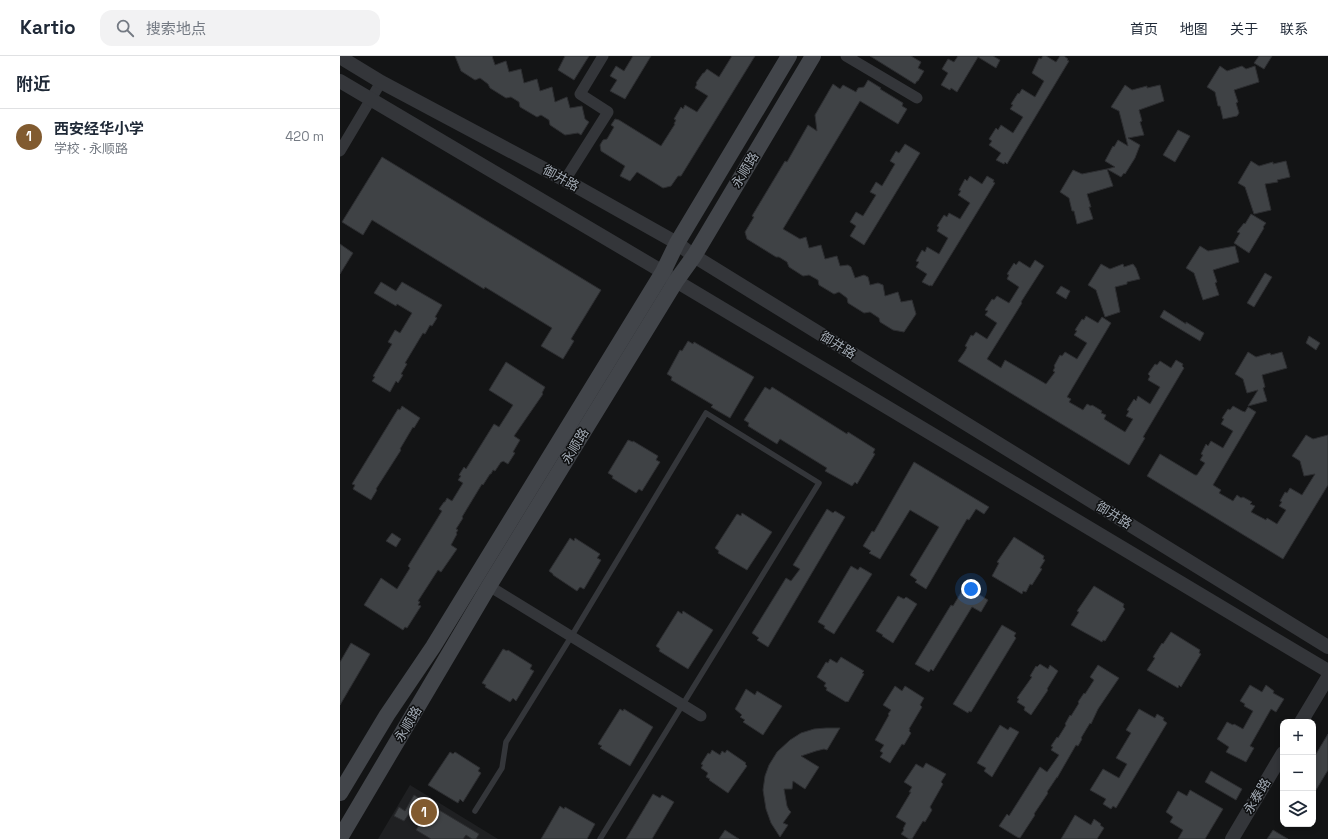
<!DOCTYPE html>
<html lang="zh">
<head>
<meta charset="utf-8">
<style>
	:root { --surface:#fff; --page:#f2f2f3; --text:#1f2937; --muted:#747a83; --line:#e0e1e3; --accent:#815b30 }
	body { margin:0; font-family:"Space Grotesk","Noto Sans SC",sans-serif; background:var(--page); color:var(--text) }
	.controls { position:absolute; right:12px; bottom:12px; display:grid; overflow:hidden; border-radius:8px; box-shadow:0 2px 6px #0003 }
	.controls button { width:36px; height:36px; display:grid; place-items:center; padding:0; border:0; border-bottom:1px solid var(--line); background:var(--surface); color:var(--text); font:20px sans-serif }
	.you { position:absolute; left:631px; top:533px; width:14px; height:14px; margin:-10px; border:3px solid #fff; border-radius:50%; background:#1a73e8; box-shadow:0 0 0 6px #1a73e833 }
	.badge { display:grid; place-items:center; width:26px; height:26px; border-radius:50%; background:var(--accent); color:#fff; font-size:13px; font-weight:700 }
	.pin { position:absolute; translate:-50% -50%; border:2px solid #fff; box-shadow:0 1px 4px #0006 }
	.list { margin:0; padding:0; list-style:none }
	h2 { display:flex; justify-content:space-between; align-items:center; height:52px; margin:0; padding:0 16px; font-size:17px }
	h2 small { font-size:13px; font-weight:400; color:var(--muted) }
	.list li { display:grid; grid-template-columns:26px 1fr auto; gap:12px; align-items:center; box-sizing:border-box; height:56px; padding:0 16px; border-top:1px solid var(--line) }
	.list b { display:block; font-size:15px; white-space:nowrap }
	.list p { margin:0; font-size:13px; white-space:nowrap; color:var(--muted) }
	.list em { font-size:13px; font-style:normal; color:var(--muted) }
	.icon { flex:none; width:22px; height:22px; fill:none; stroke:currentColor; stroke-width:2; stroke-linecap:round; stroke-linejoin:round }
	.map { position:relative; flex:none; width:988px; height:783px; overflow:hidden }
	header { display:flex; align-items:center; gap:24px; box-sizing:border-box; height:56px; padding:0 20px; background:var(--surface); border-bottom:1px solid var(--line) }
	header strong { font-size:19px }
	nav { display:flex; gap:22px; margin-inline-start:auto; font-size:14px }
	.search { width:280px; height:36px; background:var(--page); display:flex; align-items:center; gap:10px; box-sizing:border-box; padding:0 14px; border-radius:12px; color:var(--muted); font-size:15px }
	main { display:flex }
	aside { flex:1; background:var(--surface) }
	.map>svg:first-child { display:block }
	.built { fill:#1f2022 }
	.building { fill:#3f4245; stroke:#2d2e31 }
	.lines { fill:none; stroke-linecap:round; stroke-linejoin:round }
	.service { stroke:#34363a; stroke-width:5.5 }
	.minor { stroke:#34363a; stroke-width:11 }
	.tertiary { stroke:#34363a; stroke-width:14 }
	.secondary { stroke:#42454a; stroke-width:16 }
	.labels { text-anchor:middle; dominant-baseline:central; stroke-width:3; stroke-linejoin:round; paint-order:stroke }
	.street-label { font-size:13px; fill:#a4acb6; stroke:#0e0f10 }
</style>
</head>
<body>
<header>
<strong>Kartio</strong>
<div class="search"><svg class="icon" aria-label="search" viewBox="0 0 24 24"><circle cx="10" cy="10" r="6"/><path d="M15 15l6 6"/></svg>搜索地点</div>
<nav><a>首页</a><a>地图</a><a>关于</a><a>联系</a></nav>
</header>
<main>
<aside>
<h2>附近<small></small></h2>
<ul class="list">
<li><span class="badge">1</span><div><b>西安经华小学</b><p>学校 · 永顺路</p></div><em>420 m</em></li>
</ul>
</aside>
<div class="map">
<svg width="988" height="783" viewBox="0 0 988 783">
	<rect width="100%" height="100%" fill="#131415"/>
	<path class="built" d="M70,729L158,783H38Z"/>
	<g class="building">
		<path d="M115,0H152L155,9L166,5L169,16L181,13L184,27L197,23L200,35L212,31L215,46L227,41L230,52L242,50L245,63L249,66L241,79L238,77L225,79L210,69L209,64L201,59L197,61L180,51L179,46L171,41L166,42L150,32L148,28L140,22L135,24L121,15Z"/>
		<path d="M225,0H249L234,24L218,14Z"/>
		<path d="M293,0H311L285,43L270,35L277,24L270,20L276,10L284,15Z"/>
		<path d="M392,0H415L341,120H338L331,130L323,132L297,116L290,125L280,120L285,110L261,95L260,89L263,84L267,83L274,71L271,69L275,63L279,64L321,90L335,68H334L336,64L334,63L341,51L343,53L345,49L357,56L368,40L355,32L357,28L356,27L363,17H364L367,13L379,21Z"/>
		<path d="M530,0H571L581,6L578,12L584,15L578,25H577L575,28Z"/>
		<path d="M618,0H653L660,4L656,12L638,1L617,36L611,32L610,34L601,29L608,17L602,13L608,3L614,6Z"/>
		<path d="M703,0H706L716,6L720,0H724L728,3L727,4L729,5L667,108L665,106L664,108L656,104L661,97L649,89L652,85L649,83L656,72L658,74L661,69L673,77L683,61L670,53L673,49L671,48L678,37L679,38L682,33L695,41L704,25L692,17L699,2L701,3Z"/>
		<path d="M919,0H932L924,13L914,7Z"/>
		<path d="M880,10L887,15L902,10L906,13L915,10L919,26L894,34L898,46L896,47L899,57L897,60L883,63L880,50H878L875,36L867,31Z"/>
		<path d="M528,24L541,32L540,33L563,47L562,50L567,53L558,68L520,45L443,173L460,183L466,181L469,192L481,189L485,203L497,200L500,210L508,209L511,211L515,222L524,219L528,221L530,229L538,227L543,229L545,240L558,236L561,246L572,244L576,258L564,276L553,274L540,266L539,262L530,256L524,257L508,247L507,242L499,236L494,238L479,229L478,224L469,219L463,220L449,211L447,206L439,201H436L407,183L405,176L414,161L412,160L445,105L447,106L468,69L477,75L475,59L493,28L500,33L503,29L516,36L518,32L524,31Z"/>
		<path d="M785,29L792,34L807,30V32L820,29L824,45L799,54L802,65L800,66L804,79L788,82L800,89L795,102L785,118L784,117L781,121L767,113L775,111L765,105L773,90L774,91L778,84L788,90L779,55L771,51Z"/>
		<path d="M838,74L850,80L835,106L823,99Z"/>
		<path d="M565,88L580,97L524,189L510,180L516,170L510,166L516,156L523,160L536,139L530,136L536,126L542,130L555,108L550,105L556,95L559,97Z"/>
		<path d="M42,101L261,234L231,283L234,285L223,303L201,290L212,272L145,231L144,233L32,164L23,179L2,166Z"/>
		<path d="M911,105L919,110L933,106V108L946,105L950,121L937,124L938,126L925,128L931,154L914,158L905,131L898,127Z"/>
		<path d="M767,113L773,130L747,138L751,151H749L753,163L737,168L734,155H732L729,142L720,136L733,114L742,118Z"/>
		<path d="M630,120L642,128L647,120L654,124L653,126L655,127L592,230L590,229V230L582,226L587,218L576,211L579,206L576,205L582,194L585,196L587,191L599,198L608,182L597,175L599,171L597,170L604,159L607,161L609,157L620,163L630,147L618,139L621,135L619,134L625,123L627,125Z"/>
		<path d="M911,158L926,167L923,171L924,172L909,197L894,187L900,177L897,176L904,167L905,168Z"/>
		<path d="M0,188L13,197L0,218Z"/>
		<path d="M860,190L868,195L895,190L899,206L873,214L877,226L875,227L879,239L863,244L854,217L846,212Z"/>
		<path d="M695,204L704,210L681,246L682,247L647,303L661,312L665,304L706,328L715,316L713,315L715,311L714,310L720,299L722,300L725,296L737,303L747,287L734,279L737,275L735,274L742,263L744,264L746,260L758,267L762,261L771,267L727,341L731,343L729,346L743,354L747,348L751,350L752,349L762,355L761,357L766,359L764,363L785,376L793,363L786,360L789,355L787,354L794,343L796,345L798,340L810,348L820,331L808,324L810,320L808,318L815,308L817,309L820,305L831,312L836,304L843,308L842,310L844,312L803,381L805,382L789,409L618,305L625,295L627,291L625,290L631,279L633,280L636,276L647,283L657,267L645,259L648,255L645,254L652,243L654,244L657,240L669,247L679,231L667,223L669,219L667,218L674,207L676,209L679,205L690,212Z"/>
		<path d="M761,208L770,213L783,208L784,211L793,208L796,212L800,223L787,226V228L775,231L780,256L765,261L756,234L748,229Z"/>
		<path d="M925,217L932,221L914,251L907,247Z"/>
		<path d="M41,226L56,235L62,226L102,249L95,261L97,262L92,270L90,269L85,278L83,277L65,307L67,308L61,318L63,319L58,327L56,325L50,336L32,325L35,321L33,320L52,288L48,286L55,274L60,277L72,257L57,248L56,250L34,237Z"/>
		<path d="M721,230L730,235L726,243L716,237Z"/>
		<path d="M824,254L846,268V266L864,277L860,285L820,261Z"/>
		<path d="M969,280L980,287L976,294L966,287Z"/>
		<path d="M348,285L353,288L354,286L414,321L390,362L371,351L373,349L331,324L332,321L327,318L340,294L342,295Z"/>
		<path d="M908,296L916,301L930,297L931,299L942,296L947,312L922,319L925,331L923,332L927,345L908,350L918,334L907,337L903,323L895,318Z"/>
		<path d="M166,306L205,331L202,337L203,338L174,380L180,384L173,396L175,397L168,408L163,405L162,406H161L155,415L153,414L151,418H150L143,429L142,428L122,461L123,462L116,473L118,474L116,477L117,478L111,489L117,493L101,516L98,514L78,545L80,546L78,549L81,550L67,572L65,571L63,574L24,549L41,522L57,533L70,512L68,510L102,455L99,453L104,446H105L107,442L112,445L123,427L118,424L121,420L119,419L124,411L126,413L154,368L159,371L173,349L149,334Z"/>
		<path d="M425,331L430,334L432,331L507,378L508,376L535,393L533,397L535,398L517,428L515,426L512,430L485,415L487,412L440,383L437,388L408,370L409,367L404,364Z"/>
		<path d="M62,350L80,362L74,372L73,371L60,393L61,394L36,433L37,434L31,444L13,433L15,429L12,428L58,353L60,354Z"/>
		<path d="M893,350L902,355L905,356L908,351L916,356L873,429L881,434L879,437L893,445L897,439L901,442L903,441L912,446L910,448L915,450L911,456L926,464L927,462L937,468L946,454L939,450L942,446L940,445L945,436L947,437L950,432L962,439L975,418L964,420L960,405L952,400L966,379L973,383L988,379V429L943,503L807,420L820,398L855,419H857L865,407L860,404L863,399L861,398L866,388L868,390L871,385L883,392L893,375L881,368L884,363L882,362L888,353L890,354Z"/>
		<path d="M288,384L293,386V385L318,400L316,404L320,406L302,435L299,433L296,437L272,422L273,420L268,417Z"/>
		<path d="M574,406L649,451L644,458L636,453L629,464L627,463L586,533L575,526L577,524L570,519L599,471L570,454L540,503L529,497L531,495L523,490L532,475L534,476Z"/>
		<path d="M487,453L493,457L495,455L505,461L428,591L417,584L419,582L412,577L446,522L451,525L460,513L453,509Z"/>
		<path d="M402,457L432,476L407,514L378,497L379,495L375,492L397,458L401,460Z"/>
		<path d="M52,477L61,483L56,491L46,485Z"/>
		<path d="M674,481L704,500L703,503L705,504L700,512L702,513L692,529L690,528L686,536L683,535L682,538L652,520L659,507L657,506Z"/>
		<path d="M230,482L234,485L235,482L260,498L257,502L261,504L244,533L240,531L237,535L213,519V518L209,515Z"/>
		<path d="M511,510L518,514L520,511L532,518L494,578L484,572L485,570L478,566Z"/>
		<path d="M625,530L648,544L641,556L632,551L593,615L591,613L589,616L575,608L611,549L613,550Z"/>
		<path d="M754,530L784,548L783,551L785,553L765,585L763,584L762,586L731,569L739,556L737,555Z"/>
		<path d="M558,540L564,543L566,541L577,548L553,587L542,580L543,579L536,575Z"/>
		<path d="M338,555L342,558L343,555L373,574L348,613L319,595L320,593L316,590Z"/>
		<path d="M662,569L676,577L674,580L676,582L631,656L629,655L628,657L613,648Z"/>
		<path d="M831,576L860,594L859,597L861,598L841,631L839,629L838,632L807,614L815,602L813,601L822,587L823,588Z"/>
		<path d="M11,587L30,598L0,649V606Z"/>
		<path d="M163,593L167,595L168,594L192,609L190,613L194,615L176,645L173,642L170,646L145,631L146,629L142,627Z"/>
		<path d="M501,601L524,615L522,617L524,618L508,646L507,645L506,646L486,634L487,632L484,630L486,627L477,621L486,606L488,607L490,603L497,607Z"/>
		<path d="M700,608L708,613L710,609L718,615L707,633L708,634L691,659L684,654L685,651L677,646L679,643L677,642L692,621L690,620L696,610L697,611Z"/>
		<path d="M758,609L779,622L758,653L751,668L750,667L741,682L742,683L738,690L736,689L717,722V721L707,736L708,737L694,758L695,759L680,782L677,781L659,770L667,758L669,760L700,711L707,716L719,699L711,694L713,691L711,690L717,681L718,682L726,669L725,668L730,659L731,660L739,647L738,646L744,637L745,638L754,624L750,621Z"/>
		<path d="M910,629L922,636L926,629L934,635L933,637L944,643L936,656L931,653L910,690L914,692L906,706L886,696L889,691L877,683L887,666L893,669L894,668L903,673L913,655L904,650L905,648L900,645Z"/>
		<path d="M555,630L562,635L565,630L584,642L580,649L582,651L569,673H570L569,675L571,677L564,689L562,688L550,707L540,701L543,697L540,695L544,689L535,684L549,659L548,658L551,654L543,649Z"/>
		<path d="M406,633L415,639L417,635L442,650L423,679L403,666L405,664L400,661L402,659L395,653Z"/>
		<path d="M280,653L283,655L284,653L313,671L290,710L260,692L262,690L258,688Z"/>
		<path d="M799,653L815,662L817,658L824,662L823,664L827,667L776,752L773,750L771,753L763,748L766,743L750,734L763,713L779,722L787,708L776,702L791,677L786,674Z"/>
		<path d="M660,669L668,674L670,671L679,676L652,721L644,715L646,712L637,707Z"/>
		<path d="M486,672H500L487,694L484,693L476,695L461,700L479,711L465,733L453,725L452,733H444L447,750L449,754L451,756L443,767L448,769L440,781L431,767L426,753L423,734L425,720L429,709L437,696L450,684L461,677L474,673Z"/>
		<path d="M988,678V714L973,739V703Z"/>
		<path d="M372,694L380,699L382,695L385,697L387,694L406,707L405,708L407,710L388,737L369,724L370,723L366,721L368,717L361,712L363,709L361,708L368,697L370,698Z"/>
		<path d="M110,696L113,698L115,696L140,712L138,715L141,717L123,746L120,743L118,747L88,729Z"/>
		<path d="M586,707L606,718L601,726L603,728L590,751L592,754L585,766L583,765L572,783H569L561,778L564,774L563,773L566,767L556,761L571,736H569L572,731L564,726L576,708L583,712Z"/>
		<path d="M871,715L902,733L896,744L865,726Z"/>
		<path d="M850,734L883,753L865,783H838L843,774L830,766L833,761L826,756L838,735L847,740Z"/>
		<path d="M313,738L320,742L322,739L334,746L312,783H286Z"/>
		<path d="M74,739L139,778L136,783H132L126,779L123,783H91L76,774L81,766L69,758L64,765L54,760L59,751L65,755Z"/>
		<path d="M220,750L224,753L225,751L255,768L247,783H201Z"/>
		<path d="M735,759L751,769L754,763L761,768L760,769L764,772L757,783H721Z"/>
		<path d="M385,774L399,783H379Z"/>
		<path d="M933,774L948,783H927Z"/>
	</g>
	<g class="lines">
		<path class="service" d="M135,755L162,712L166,686L231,581L366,357L479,427L260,783"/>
		<g class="minor">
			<path d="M506,0L577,42"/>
			<path d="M0,95L41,26"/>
			<path d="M225,124L268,56L240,38L263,0"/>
			<path d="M149,530L361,660"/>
		</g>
		<g class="tertiary">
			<path d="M0,1L41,26L225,124L337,187L354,200L988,591"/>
			<path d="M0,25L323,216L336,225L988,615"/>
			<path d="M961,666L988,621"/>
			<path d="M892,783L943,697"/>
		</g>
		<g class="secondary">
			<path d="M0,737L47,659L93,591L323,216L337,187L449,0"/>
			<path d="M0,782L149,530L336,225L354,200L473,0"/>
		</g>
	</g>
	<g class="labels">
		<g class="street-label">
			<text transform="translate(405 114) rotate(-59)">永顺路</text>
			<text transform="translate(221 122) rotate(29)">御井路</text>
			<text transform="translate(498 289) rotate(32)">御井路</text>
			<text transform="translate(235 390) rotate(-59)">永顺路</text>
			<text transform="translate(774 459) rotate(32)">御井路</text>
			<text transform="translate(68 668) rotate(-59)">永顺路</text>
			<text transform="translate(917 740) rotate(-59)">永泰路</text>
		</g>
	</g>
</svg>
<div class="controls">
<button>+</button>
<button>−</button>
<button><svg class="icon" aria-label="layers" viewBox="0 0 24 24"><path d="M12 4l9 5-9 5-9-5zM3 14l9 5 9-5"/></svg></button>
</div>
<div class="you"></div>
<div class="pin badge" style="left:84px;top:756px">1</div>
</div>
</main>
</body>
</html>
